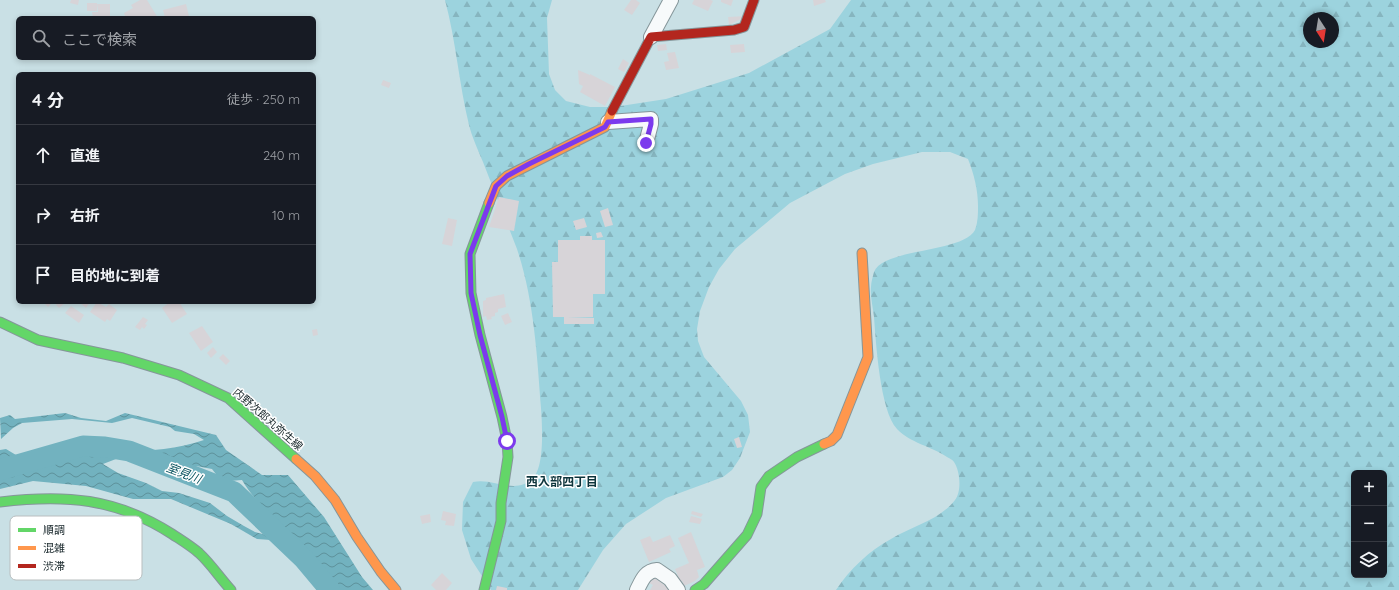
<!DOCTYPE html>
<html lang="ja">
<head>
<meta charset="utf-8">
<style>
	:root { --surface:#171b24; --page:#20242c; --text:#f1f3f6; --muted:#9ea1a6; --line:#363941 }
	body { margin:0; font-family:Quicksand,"Noto Sans JP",sans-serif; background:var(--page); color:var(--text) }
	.controls { position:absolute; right:12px; bottom:12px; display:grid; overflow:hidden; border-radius:6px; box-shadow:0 2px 6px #0003 }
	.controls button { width:36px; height:36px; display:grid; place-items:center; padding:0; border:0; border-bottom:1px solid var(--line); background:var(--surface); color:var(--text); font:20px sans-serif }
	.compass { position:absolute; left:1303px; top:12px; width:36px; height:36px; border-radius:50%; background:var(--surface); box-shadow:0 2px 6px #0003; rotate:168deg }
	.stop { position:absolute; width:12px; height:12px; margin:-9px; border:3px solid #7c3aed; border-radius:50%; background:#fff }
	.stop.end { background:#7c3aed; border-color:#fff; box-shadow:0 1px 4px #0008 }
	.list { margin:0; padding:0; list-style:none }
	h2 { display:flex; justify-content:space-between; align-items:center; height:52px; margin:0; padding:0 16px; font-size:17px }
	h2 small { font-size:13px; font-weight:400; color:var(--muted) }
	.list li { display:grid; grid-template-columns:26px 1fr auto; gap:12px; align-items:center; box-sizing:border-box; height:60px; padding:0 16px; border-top:1px solid var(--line) }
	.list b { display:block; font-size:15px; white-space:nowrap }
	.list em { font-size:13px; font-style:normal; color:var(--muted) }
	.icon { flex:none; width:22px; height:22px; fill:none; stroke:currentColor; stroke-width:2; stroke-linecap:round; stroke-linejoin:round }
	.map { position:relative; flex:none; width:1399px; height:590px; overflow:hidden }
	.search { position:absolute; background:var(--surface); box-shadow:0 2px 6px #0003; left:16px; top:16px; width:300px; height:44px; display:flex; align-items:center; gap:10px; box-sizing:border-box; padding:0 14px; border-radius:6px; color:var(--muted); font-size:15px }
	.panel { position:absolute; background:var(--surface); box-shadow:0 2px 6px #0003; left:16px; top:72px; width:300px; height:232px; border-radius:6px }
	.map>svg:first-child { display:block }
	.forest { fill:url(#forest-firs); fill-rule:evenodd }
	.water { fill:url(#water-waves); fill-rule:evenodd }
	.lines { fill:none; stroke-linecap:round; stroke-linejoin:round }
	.river { stroke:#72b2bf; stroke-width:21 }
	.building { fill:#d7d4d8 }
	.street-casing { stroke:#85969a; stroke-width:16 }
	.fast-casing { stroke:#85969a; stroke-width:11 }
	.slow-casing { stroke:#85969a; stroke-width:11 }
	.jam-casing { stroke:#85969a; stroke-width:11 }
	.street { stroke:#f7fafb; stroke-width:14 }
	.fast { stroke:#63d668; stroke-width:9 }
	.slow { stroke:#ff974d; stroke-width:9 }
	.jam { stroke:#b3261e; stroke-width:9 }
	.route { stroke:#7c3aed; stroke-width:5 }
	.labels { text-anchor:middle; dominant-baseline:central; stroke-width:3; stroke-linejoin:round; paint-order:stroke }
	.street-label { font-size:11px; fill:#17262a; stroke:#fff }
	.water-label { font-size:12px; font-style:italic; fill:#06515d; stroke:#fff }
	.neighbourhood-label { font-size:12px; font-weight:bold; fill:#0e353c; stroke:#fff }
	.key { fill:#fff; stroke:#b9bebf; stroke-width:1 }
	.key-label { font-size:11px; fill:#17262a }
</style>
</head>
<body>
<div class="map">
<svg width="1399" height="590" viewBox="0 0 1399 590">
	<defs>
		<pattern id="forest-firs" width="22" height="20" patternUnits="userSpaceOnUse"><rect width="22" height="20" fill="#9cd3de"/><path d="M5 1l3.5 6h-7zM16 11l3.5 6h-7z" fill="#86b5bf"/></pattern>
		<pattern id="water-waves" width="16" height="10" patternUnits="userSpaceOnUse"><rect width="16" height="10" fill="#72b2bf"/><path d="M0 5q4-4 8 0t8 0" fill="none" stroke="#5d919b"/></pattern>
	</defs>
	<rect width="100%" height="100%" fill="#c9e0e5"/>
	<path class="forest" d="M445,0H552L547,18L549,74L555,90L566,101L590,107H614L666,99L749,73L830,29L851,0H1399V590H836C850,569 869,551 891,539C912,526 940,520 955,500C962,491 960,471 954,462C953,460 949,458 947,457C931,446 910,443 897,429C880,411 876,343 874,317C873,307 870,296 871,287C871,282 873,276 874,272C883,248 963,253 975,230C978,222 978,214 978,206C978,190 974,174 968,159L950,152H922L873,164L845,174L790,203L735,249L719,269L709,287L700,311L697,329L698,341L704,357L741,401L748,415L750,432L740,458L732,470L723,477L666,498L626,524L603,550L578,590H491L471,559L462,530L463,502L473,482C493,477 515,496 533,478C545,466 542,424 541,408C537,354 534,300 517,249C506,220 494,191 483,162C478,150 472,137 469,125C459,84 456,41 445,0ZM1309,18H1333V42H1309ZM1354,473H1384V575H1354Z"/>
	<path class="water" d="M65,413L81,418L106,421L125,413L216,435L226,450L262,475H288L324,517L362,577L373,590H321L290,553L271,540L257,539L231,524L171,499H133L86,486L33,481L0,489V450L6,449L31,464L62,456C72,458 80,452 89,451C100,449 112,451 123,451C150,451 178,449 204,440L194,434L175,431L170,427L132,418L112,423L72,419L22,423L13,428L1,439L0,418L10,415L15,419ZM129,457L137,460L177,465L186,468L196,466L212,469C222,483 227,481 242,480C252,498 269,511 280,529L273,537L255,532L244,526L227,516L210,503L179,493L162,491L146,483L118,473L103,464L116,459Z"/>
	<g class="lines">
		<path class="river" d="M0,470L83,446L105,447L129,451L234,492L304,559L330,590"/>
	</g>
	<g class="building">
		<path d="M71,0H79L78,5L70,3Z"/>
		<path d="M140,0H147L158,18H121L125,16L124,13L133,8L131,5Z"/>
		<path d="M631,0H636L640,3L632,15L624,10Z"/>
		<path d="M694,0H711L713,1L708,11L692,4Z"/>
		<path d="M721,0H733L731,6L721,2Z"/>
		<path d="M813,0H825L826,2L814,6Z"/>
		<rect x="87" y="3" width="10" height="8"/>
		<path d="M97,4H110V18H93L92,12H98Z"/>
		<path d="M186,4L189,16L183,18H165L163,10Z"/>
		<path d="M747,16L729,25L728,17Z"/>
		<path d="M666,44L667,50L658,51L657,45Z"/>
		<path d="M744,44L745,52L731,53L730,45Z"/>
		<path d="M675,52L679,68L666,70L664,62L669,61L667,53Z"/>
		<path d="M623,59L629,63L624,72L618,69Z"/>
		<path d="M578,70L590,75V74L615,87L605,106L580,92L583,86L579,84Z"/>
		<path d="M383,80L391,83L389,88L381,85Z"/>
		<path d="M499,197L519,201L514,231L489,227Z"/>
		<path d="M608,208L613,225L605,227L600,211Z"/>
		<path d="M448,218L457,220L452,246L442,244Z"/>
		<path d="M584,218L587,227L576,230L573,221Z"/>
		<path d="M601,232L603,237L597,238L596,233Z"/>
		<path d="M580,236H592V240H605V294H593V317H567L594,318V324H564V317H553L552,262H558V240H580Z"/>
		<path d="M504,294L506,307L498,309V312L495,313V316L491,317L492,319L487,320L486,316L483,317V301L486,300V298Z"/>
		<path d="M43,302H53L48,307Z"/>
		<path d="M58,302H66L59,308L56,305Z"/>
		<path d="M79,302H90L86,308Z"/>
		<path d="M97,302L106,307L109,304L117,310L110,321L107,319L105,322L90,312Z"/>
		<path d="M170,302H179L187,314L172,323L162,308Z"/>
		<path d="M71,306L84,315L79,323L65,313Z"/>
		<path d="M508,313L512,322L505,325L501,316Z"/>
		<path d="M143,317L148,320L145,324L147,325L144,329L142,327L140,330L135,327Z"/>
		<path d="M202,326L213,342L201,351L189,333Z"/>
		<path d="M317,329L318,335L313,336L312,330Z"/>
		<path d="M213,347L217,352L211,358L207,353Z"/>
		<path d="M223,354L230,361L226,365L219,358Z"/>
		<path d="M739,437L742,447L737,448L734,439Z"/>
		<path d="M443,511L456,514L454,526L445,525L446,521L441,520Z"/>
		<path d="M692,511L703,514L701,517L691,514Z"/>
		<path d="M430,514L431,522L422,524L420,516Z"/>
		<path d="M691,516L702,519L700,524L689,522Z"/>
		<path d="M691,532L705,567L697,570L699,577L695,581L684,586L682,581H680L675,569L689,563L678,538Z"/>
		<path d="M670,535L675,546L669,549L671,552L649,562L640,540L650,536L653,542Z"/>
		<path d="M442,573L452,583L446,590H436L431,585Z"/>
		<path d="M653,577L672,590H650L653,585L649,583Z"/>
		<path d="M497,586L507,588V590H496Z"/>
	</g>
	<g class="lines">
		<defs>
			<g id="street">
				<path d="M651,37L671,0"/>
				<path d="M608,122L651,119V124L646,143"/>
				<path d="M637,590C642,580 645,571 657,570L670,579L678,590"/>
			</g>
			<g id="fast">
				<path d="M0,322L38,340L123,358L179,375L228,398L296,459"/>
				<path d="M0,502C65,494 116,498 172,534C181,540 191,546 199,553C211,564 220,578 231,590"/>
				<path d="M484,590L501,521V503L508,457L507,441L502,417L480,335L471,293L470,254L489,203"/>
				<path d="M695,590L704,584L747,535L757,514L761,487L769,476L797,457L824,444"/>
			</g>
			<g id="slow">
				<path d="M489,203L496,186L507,176L605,127L612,111"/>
				<path d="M824,444L831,441L837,435L868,357L862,253"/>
				<path d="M296,459L315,476L335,500L357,537L381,572L396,590"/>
			</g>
			<path id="jam" d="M612,111L651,37L734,30L744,27L754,0"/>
		</defs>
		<use href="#street" class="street-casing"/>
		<use href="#fast" class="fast-casing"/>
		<use href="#slow" class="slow-casing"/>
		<use href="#jam" class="jam-casing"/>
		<use href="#street" class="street"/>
		<use href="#fast" class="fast"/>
		<use href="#slow" class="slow"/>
		<use href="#jam" class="jam"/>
	</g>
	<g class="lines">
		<path class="route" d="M507,441L502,417L480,335L471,293L470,254L496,186L507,176L529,164L605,127L608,122L651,119V124L646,143"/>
	</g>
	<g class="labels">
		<g class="street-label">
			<text transform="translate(268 419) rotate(41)">内野次郎丸弥生線</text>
		</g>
		<g class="water-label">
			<text transform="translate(184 473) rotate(21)">室見川</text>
		</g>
		<g class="neighbourhood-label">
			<text x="562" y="481">西入部四丁目</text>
		</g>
	</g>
	<rect x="10" y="516" width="132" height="64" rx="6" class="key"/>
	<rect x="18" y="528" width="18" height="4" fill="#63d668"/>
	<rect x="18" y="546" width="18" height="4" fill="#ff974d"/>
	<rect x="18" y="564" width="18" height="4" fill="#b3261e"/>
	<g class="key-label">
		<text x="43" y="534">順調</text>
		<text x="43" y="552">混雑</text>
		<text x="43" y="570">渋滞</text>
	</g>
</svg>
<div class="controls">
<button>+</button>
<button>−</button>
<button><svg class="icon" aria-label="layers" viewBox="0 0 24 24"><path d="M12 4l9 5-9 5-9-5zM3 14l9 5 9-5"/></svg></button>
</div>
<svg class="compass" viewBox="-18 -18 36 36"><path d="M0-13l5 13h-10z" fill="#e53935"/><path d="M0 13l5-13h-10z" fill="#9ea1a6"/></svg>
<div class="stop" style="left:507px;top:441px"></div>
<div class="stop end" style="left:646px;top:143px"></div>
<div class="search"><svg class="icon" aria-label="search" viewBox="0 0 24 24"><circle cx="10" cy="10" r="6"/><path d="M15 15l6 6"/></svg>ここで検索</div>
<section class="panel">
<h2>4 分<small>徒歩 · 250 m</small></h2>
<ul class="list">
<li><svg class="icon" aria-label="ahead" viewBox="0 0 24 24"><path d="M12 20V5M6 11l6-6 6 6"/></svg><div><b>直進</b></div><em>240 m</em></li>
<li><svg class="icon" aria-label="right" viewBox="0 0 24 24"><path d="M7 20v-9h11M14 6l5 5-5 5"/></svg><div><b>右折</b></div><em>10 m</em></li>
<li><svg class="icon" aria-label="arrive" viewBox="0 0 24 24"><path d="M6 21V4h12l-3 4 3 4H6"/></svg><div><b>目的地に到着</b></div></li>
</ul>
</section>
</div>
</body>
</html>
